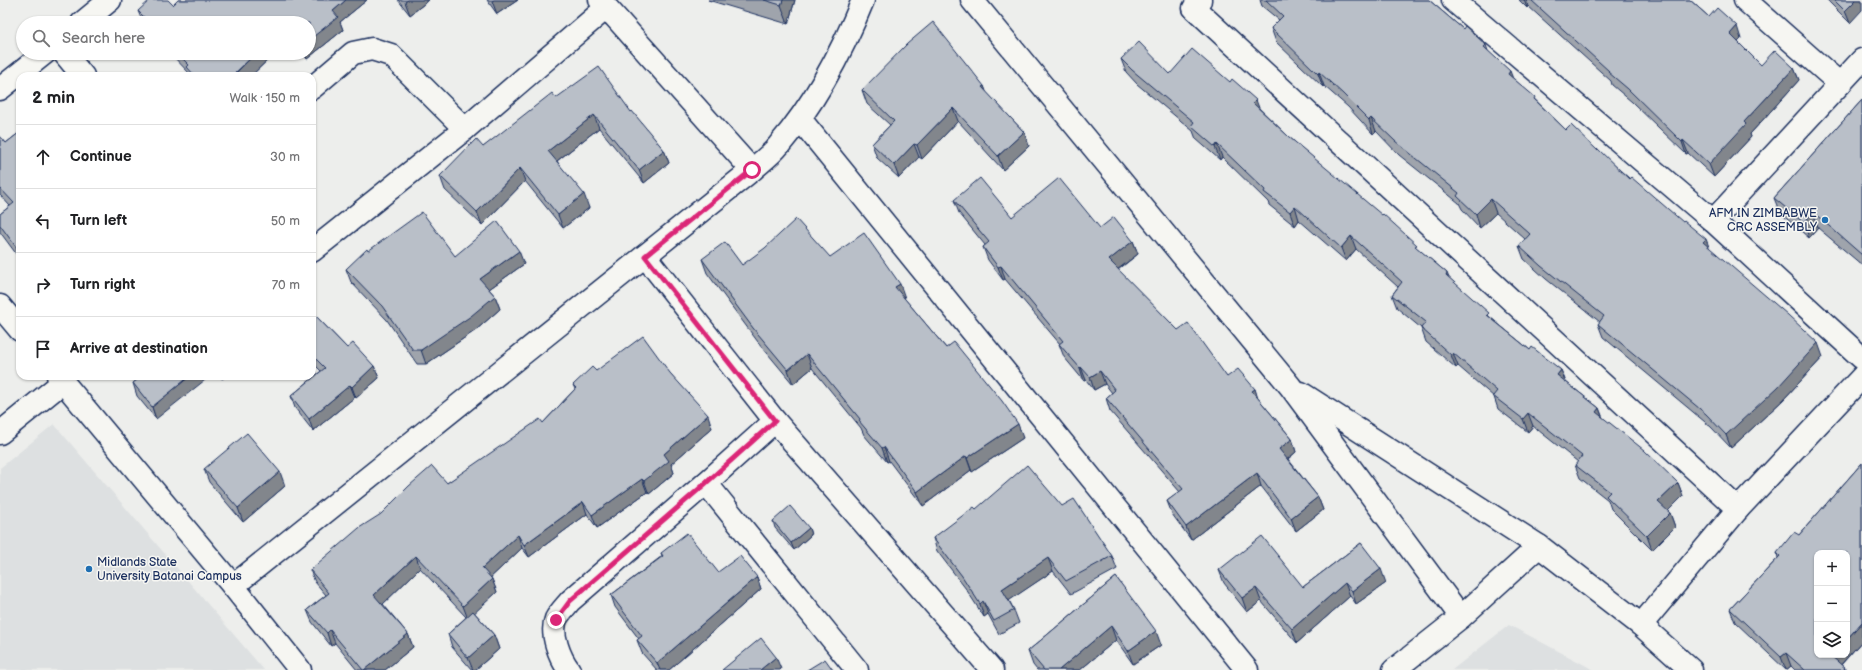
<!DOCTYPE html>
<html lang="en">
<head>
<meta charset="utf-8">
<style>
	:root { --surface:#fff; --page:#f2f2f2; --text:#202124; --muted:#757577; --line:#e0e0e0 }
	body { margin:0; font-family:"Balsamiq Sans",sans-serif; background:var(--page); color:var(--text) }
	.controls { position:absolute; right:12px; bottom:12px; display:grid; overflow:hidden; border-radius:8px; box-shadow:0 1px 3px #0004 }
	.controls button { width:36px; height:36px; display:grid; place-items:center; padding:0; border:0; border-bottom:1px solid var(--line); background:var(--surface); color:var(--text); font:20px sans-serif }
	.stop { position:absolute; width:12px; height:12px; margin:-9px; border:3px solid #db2777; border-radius:50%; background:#fff }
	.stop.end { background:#db2777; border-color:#fff; box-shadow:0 1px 4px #0008 }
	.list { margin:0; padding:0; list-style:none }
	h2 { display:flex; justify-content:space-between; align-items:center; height:52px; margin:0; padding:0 16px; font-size:17px }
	h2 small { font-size:13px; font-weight:400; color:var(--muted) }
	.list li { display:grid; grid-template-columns:26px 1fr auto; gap:12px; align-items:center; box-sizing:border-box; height:64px; padding:0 16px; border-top:1px solid var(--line) }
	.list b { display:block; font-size:15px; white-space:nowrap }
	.list em { font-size:13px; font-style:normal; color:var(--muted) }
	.icon { flex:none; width:22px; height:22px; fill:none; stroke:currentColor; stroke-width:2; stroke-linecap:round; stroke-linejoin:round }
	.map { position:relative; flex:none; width:1862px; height:670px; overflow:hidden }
	.search { position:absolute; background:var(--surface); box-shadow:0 1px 3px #0004; left:16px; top:16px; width:300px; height:44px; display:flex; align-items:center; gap:10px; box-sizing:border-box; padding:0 14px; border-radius:22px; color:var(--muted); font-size:15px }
	.panel { position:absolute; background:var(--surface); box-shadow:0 1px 3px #0004; left:16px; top:72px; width:300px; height:308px; border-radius:12px }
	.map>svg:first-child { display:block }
	.built { fill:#dde0e1 }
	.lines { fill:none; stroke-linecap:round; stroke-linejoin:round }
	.minor-casing { stroke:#1b2f5e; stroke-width:25 }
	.minor { stroke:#f6f6f2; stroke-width:22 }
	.wall { fill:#9fa4ac; stroke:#1b2f5e }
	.shaded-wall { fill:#82868c; stroke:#1b2f5e }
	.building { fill:#b9bfc8; stroke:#1b2f5e }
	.route { stroke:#db2777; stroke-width:5 }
	.poi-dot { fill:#1f6fb2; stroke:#f6f6f2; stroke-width:1.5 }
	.labels { text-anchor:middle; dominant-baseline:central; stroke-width:3; stroke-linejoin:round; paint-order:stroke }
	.poi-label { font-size:12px; fill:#1b2f5e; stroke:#f6f6f2; text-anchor:end }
</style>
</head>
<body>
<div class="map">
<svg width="1862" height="670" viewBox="0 0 1862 670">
	<rect width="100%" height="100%" fill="#edeeec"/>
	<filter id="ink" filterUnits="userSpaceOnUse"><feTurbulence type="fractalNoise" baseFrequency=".025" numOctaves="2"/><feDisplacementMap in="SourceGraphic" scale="8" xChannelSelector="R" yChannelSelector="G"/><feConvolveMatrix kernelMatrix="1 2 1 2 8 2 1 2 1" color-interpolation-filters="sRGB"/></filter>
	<g filter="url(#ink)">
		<g class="built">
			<path d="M54,424L264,670H0V468Z"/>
			<path d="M1509,625L1594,670H1452Z"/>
		</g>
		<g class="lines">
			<defs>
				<g id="minor">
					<path d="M600,0L752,170"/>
					<path d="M972,0L1290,386L1461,617"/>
					<path d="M1200,0L1194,8L1738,509"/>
					<path d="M1453,0L1713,221L1862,358"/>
					<path d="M1745,0L1840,84"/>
					<path d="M82,23L110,0"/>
					<path d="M64,53L83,76"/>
					<path d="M312,88L353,53L372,49L391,55L465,129"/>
					<path d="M0,89L45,53"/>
					<path d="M800,119L1247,670"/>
					<path d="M1713,221L1862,60"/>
					<path d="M312,251L465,129L606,8"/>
					<path d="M645,256L775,421L992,670"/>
					<path d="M0,306L20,330"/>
					<path d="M58,376L233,586L300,670"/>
					<path d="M1301,393L1539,546L1641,625L1691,670"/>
					<path d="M0,433L63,382"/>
					<path d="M706,483L857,670"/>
					<path d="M233,586L752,170C761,162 771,155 779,145C815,103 842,52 863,0"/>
					<path d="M1641,625L1738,509L1862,377"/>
					<path d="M569,670C560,658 550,634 556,619C559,613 566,606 570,601L706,483L775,421"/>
					<path d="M1394,670L1461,617L1539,546"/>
				</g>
			</defs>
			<use href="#minor" class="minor-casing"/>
			<use href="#minor" class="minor"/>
		</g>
		<g class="wall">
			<path d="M178,0H367L340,22L343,30L307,59L303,53H309V23H143L138,11L173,5Z"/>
			<path d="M398,0H429L410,15Z"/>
			<path d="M487,0H518L497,14Z"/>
			<path d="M708,0H795L788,24Z"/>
			<path d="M1260,0H1429L1463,29L1486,45L1488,51L1513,78L1566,130L1597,150L1709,248L1823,357L1783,400L1731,448L1711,427L1603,337L1598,324L1600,322L1546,279L1524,259L1519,246L1525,239L1496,213L1480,228L1462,209L1459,203L1399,155L1376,131L1373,134L1348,107L1324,86L1323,87L1276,42L1271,28L1279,20L1262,6Z"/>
			<path d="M1519,0H1690L1709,17L1741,39L1738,42L1761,65L1794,68L1799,80L1750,134L1751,137L1714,177L1688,153L1686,154L1632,102L1612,85L1611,81L1528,6L1527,8Z"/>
			<path d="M1828,0H1862L1850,23L1829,2Z"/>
			<path d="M170,53H275L251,76H190V74Z"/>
			<path d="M1121,59L1170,74L1259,108L1289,137L1418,249L1447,273L1449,278L1490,317L1530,350L1561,370L1566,382L1599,408L1603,418L1678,483L1683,496L1667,511L1670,513L1675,527L1652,550L1611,509L1608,500L1580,478L1575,465L1578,462L1533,426L1528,432L1498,409L1494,397L1458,366L1456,368L1426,342L1421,328L1397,308L1392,295L1398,287L1356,249L1346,261L1299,220L1295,226L1269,205L1268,202L1222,157L1220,160L1196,139L1193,131L1137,84L1126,72Z"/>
			<path d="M984,86L986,92L1024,132L1029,146L1003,170L958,121L922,159L919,157L899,178L877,158L872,144L890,125L867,104L862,90Z"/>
			<path d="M556,98L631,112L664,150L669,163L644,183L599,128L557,161L589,208L563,228L525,181L482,225L445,190L440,176Z"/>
			<path d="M1862,100V265L1818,228L1809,238L1780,213L1774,198Z"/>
			<path d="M20,132V259L0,232V214L10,206L0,195V136L6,143Z"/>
			<path d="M954,200L1012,217L1100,228L1133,241L1138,254L1118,270L1178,330L1227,377L1255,389L1257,397L1292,439L1296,452L1288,459L1318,497L1323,510L1296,531L1261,486L1191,540L1172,514L1167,501L1180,492L1110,411L1106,398L1112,393L1105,384L1094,390L1086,380L1084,381L1064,357L1059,344H1060L1005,279L1003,280L988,260L983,247L985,245L959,213Z"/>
			<path d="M455,256L524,264L489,289L495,296L500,309L476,330L426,364H417L387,320L351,282L346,269Z"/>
			<path d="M830,257L905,298H904L946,348L1023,438L972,472L971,470L923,506L889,461L887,462L864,435L861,428L812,368L793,384L758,342L707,273L702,259L742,265Z"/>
			<path d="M312,312L347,348L374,366L379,378L356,398L355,397L313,431L295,408L291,396L321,371L312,362Z"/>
			<path d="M596,371L670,373L712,428L671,464L674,473L649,494L647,492L597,528L587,514L529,557L522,548L491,577L497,592L474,612L494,635L499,649L475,670H472L452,647L448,634L466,617L420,568L383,604L408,634L413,647L385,670H357L335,643L331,646L312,622L307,610L326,595L315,582L310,570L447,483L543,423L575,389L573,385Z"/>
			<path d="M142,376L156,419L137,396L133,383Z"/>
			<path d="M1862,463V641L1841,665L1845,668V670H1795L1791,666L1786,670L1735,622L1730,609L1778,558L1777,553L1799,535Z"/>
			<path d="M204,469L285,486L243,522L209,482Z"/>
			<path d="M1062,506L1112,556L1117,569L1071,594L1053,571L1009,600L1014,610L1019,623L999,634L988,614L984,617L966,589L937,551L933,538L976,509Z"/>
			<path d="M773,521L809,528L811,535L794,550L775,528Z"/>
			<path d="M1361,543L1386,583L1356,604L1350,596L1297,643L1261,601L1247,612L1224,583L1219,570L1303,587Z"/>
			<path d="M661,553L718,572L757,577L761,589L669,670H657L642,653L637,640L639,639L615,607L611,595L662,556Z"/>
			<path d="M1116,577L1161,645L1133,664L1116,640L1080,670H1037L1033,665L1028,651Z"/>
		</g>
		<g class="shaded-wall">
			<path d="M346,0H367L340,22L343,30L307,59L305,53H309V40L333,11Z"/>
			<path d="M408,0H429L410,15L405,2Z"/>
			<path d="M494,0H518L497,14L492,1Z"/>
			<path d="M783,0H795L788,24L781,5Z"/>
			<path d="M1524,0H1526L1528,6L1527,8Z"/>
			<path d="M1856,0H1862V10L1850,23L1845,11Z"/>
			<path d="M1737,26L1741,39L1734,46L1730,34Z"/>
			<path d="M256,53H275L251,76H233Z"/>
			<path d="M1794,68L1799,80L1750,134L1751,137L1714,177L1709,164L1744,122Z"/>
			<path d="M1510,71L1515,84L1508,74Z"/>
			<path d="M1319,72L1324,86L1323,87L1318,74Z"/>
			<path d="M984,86L989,99L982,87Z"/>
			<path d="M1256,100L1261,113L1253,103Z"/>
			<path d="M953,108L958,121L922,159L917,145Z"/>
			<path d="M594,115L599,128L553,164L548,151Z"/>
			<path d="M1371,118L1376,131L1373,134L1369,120Z"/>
			<path d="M1024,132L1029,146L1003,170L998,156Z"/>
			<path d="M1683,140L1688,153L1686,154L1682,142Z"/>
			<path d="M914,144L919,157L899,178L894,165Z"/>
			<path d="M1217,144L1222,157L1220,160L1215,147Z"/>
			<path d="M664,150L669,163L644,183L639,170Z"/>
			<path d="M520,168L525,181L482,225L477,212Z"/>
			<path d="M584,194L589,208L563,228L558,215Z"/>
			<path d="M1491,199L1496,213L1480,228L1476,214Z"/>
			<path d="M1295,206L1299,220L1295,226L1290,212Z"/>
			<path d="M1813,212L1818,228L1809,238L1804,223Z"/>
			<path d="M1351,236L1356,249L1346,261L1341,248Z"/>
			<path d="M1706,239L1711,252L1703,242Z"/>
			<path d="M1133,241L1138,254L1113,273L1109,260Z"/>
			<path d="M20,244V258L16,247Z"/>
			<path d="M519,251L524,264L485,292L480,279Z"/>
			<path d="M1001,266L1005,279L1003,280L998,267Z"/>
			<path d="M900,284L905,298L900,301L895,287Z"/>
			<path d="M495,296L500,309L476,330L426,364L421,350Z"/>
			<path d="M1818,343L1823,357L1783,400L1731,448L1726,435Z"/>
			<path d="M1453,353L1458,366L1456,368L1451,355Z"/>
			<path d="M807,354L812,368L793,384L788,370Z"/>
			<path d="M374,366L379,378L356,398L352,387Z"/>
			<path d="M1081,367L1086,380L1084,381L1080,368Z"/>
			<path d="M1561,370L1566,383L1557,375Z"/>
			<path d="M1100,371L1105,384L1094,390L1090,377Z"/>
			<path d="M190,376H210L156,419L152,407Z"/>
			<path d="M221,376H226L222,379Z"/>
			<path d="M350,385L355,397L313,431L309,419Z"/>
			<path d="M1255,389L1259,402L1252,391Z"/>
			<path d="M1599,408L1604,422L1596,412Z"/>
			<path d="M1528,413L1533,426L1528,432L1523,419Z"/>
			<path d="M708,415L712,428L671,464L674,473L649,494L644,481L664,454Z"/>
			<path d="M1018,424L1023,438L972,472L967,458Z"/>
			<path d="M1292,439L1296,452L1284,462L1279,449Z"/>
			<path d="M884,447L889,461L887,462L882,448Z"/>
			<path d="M966,456L971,470L923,506L917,492Z"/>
			<path d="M280,472L285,486L243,522L238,508Z"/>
			<path d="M1257,473L1261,486L1191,540L1186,527Z"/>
			<path d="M642,479L647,492L597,528L592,515Z"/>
			<path d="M1678,483L1683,496L1663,516L1658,502Z"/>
			<path d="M1318,497L1323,510L1296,531L1291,518Z"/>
			<path d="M583,502L587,514L529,557L524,545Z"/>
			<path d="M1670,513L1675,527L1652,550L1647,536Z"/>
			<path d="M809,528L811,535L794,550L791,543Z"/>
			<path d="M518,535L522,548L487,581L482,568Z"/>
			<path d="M416,556L420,568L379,608L374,595Z"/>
			<path d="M1048,558L1053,571L1007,602L1002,589Z"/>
			<path d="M1381,569L1386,583L1356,604L1352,591Z"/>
			<path d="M757,577L761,589L669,670H660L657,663Z"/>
			<path d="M492,579L497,592L468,619L463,606Z"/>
			<path d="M1345,583L1350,596L1297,643L1292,629Z"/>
			<path d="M1256,588L1261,601L1247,612L1242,598Z"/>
			<path d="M983,601L988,614L984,617L980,604Z"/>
			<path d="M1862,622V641L1836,670L1831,656L1832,655H1847V639Z"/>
			<path d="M1111,626L1116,640L1080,670H1059Z"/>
			<path d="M330,630L335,643L331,646L327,633Z"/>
			<path d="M1156,631L1161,645L1133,664L1128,651Z"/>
			<path d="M408,634L413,647L385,670H364Z"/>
			<path d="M494,635L499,649L475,670H473L468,658Z"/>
			<path d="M1786,653L1791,666L1786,670L1781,657Z"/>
			<path d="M776,657L781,669L780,670H760Z"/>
		</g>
		<g class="building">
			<path d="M150,0H168L173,5L178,0H346L333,11L338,17L309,40V23H150L138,11Z"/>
			<path d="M764,0H783L781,5Z"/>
			<path d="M1266,0H1429L1463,29L1465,26L1486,45L1484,47L1510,71L1508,74L1535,97L1534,99L1566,130L1571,125L1597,150L1598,149L1629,179L1631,177L1683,222L1684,221L1706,239L1703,242L1788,315L1818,343L1778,387L1726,435L1706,414L1598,324L1604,316L1541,266L1519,246L1530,234L1491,199L1476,214L1457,196L1459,193L1395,141L1371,118L1369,120L1343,94L1319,72L1318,74L1271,28L1283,16Z"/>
			<path d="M1531,0H1690L1709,17L1717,8L1737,26L1730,34L1761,65L1775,50L1794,68L1744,122L1746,124L1709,164L1683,140L1682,142L1628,89L1608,72L1609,71Z"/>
			<path d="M1834,0H1856L1845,11Z"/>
			<path d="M933,22L984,86L982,87L1024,132L998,156L953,108L917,145L914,144L894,165L872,144L894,121L862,90L907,44Z"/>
			<path d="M1139,42L1170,74L1192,49L1230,82L1232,79L1256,100L1253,103L1289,137L1382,215L1383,214L1417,245L1415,246L1447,273L1446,275L1489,313L1487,315L1530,350L1532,347L1561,370L1557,375L1599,408L1596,412L1644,450L1678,483L1658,502L1670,513L1647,536L1606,496L1610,492L1575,465L1582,456L1528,413L1523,419L1493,396L1497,391L1453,353L1451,355L1421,328L1426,322L1392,295L1402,282L1351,236L1341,248L1295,206L1290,212L1264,192L1265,190L1217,144L1215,147L1191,126L1194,122L1132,70L1121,59Z"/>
			<path d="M177,53H256L232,76H233H195L187,67L189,65Z"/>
			<path d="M599,67L631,112L632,111L664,150L639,170L594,115L548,151L584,194L558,215L520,168L477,212L440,176L476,139L483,147L552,93L556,98Z"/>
			<path d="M1862,100V255L1813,212L1804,223L1774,198Z"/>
			<path d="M20,132V244L16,247L0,225V214L14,203L0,188V136L6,143Z"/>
			<path d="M980,178L1012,217L1059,178L1100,228L1114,217L1133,241L1109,260L1178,330L1188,323L1227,377L1238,369L1255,389L1252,391L1292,439L1279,449L1318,497L1291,518L1257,473L1186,527L1167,501L1183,489L1106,398L1115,390L1100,371L1090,377L1081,367L1080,368L1059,344L1063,341L1001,266L998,267L983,247L989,242L954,200Z"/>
			<path d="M422,212L455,256L497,221L519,251L480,279L495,296L471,316L421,350H413L382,306L346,269L367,249L368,251Z"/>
			<path d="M796,219L830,257L864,233L900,284L895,287L946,348L954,342L1002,401L1018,424L967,458L966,456L917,492L884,447L882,448L859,421L860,419L807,354L788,370L753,328L702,259L725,242L742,265L765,248Z"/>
			<path d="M312,312L347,348L353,343L374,366L352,387L350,385L309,419L291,396L325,368L312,355Z"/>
			<path d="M643,336L670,373L708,415L664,454L669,461L644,481L642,479L592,515L583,502L524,545L518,535L482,568L492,579L463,606L416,556L374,595L408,634L364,670H363L330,630L327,633L307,610L329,593L310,570L359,528L381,514L409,486L432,466L447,483L540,419L543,423L576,388L573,385L592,367L596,371Z"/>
			<path d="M142,376H190L152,407L133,383Z"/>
			<path d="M247,433L280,472L238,508L204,469Z"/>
			<path d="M1862,463V622L1847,639V553H1817V655H1832L1831,656L1845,668L1843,670H1805L1786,653L1781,657L1730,609L1780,556L1777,553L1794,532L1799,535Z"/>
			<path d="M1027,465L1062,506L1074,499L1112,556L1066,581L1048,558L1002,589L1014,610L994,621L983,601L980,604L962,576L933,538L974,507L976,509Z"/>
			<path d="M790,506L809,528L791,543L773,521Z"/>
			<path d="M687,533L718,572L740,556L757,577L657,663L637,640L642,636L611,595L663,556L661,553Z"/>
			<path d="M1262,536L1303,587L1361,543L1381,569L1352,591L1345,583L1292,629L1256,588L1242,598L1219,570Z"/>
			<path d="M1116,577L1156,631L1128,651L1111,626L1059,670H1044L1028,651Z"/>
			<path d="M473,611L494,635L468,658L448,634Z"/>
			<path d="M761,638L776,657L760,670H722Z"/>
			<path d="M825,659L833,670H807Z"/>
		</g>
	</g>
	<g class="lines" filter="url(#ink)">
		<path class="route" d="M556,620L570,601L706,483L775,421L645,256L752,170"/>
	</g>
	<g class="poi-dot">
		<circle cx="1825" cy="220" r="4"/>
		<circle cx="89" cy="569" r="4"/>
	</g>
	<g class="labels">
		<g class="poi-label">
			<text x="1817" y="213">AFM IN ZIMBABWE<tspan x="1817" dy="14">CRC ASSEMBLY</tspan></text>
			<text x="97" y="562" text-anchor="start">Midlands State<tspan x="97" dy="14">University Batanai Campus</tspan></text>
		</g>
	</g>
</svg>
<div class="controls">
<button>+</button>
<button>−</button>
<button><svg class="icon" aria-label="layers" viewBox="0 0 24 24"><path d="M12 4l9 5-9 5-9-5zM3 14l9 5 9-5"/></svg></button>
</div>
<div class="stop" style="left:752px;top:170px"></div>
<div class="stop end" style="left:556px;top:620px"></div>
<div class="search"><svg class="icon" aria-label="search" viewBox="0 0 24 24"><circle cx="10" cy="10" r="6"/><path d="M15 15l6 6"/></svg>Search here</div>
<section class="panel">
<h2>2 min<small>Walk · 150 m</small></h2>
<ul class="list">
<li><svg class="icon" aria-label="ahead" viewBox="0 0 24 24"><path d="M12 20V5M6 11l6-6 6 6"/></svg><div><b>Continue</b></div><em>30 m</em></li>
<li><svg class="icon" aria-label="left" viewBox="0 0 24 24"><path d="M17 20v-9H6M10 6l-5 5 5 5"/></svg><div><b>Turn left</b></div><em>50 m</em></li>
<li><svg class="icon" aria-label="right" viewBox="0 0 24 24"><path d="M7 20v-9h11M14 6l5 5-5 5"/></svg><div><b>Turn right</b></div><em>70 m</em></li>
<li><svg class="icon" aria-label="arrive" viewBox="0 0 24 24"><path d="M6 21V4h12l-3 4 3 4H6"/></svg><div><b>Arrive at destination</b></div></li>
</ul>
</section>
</div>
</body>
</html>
